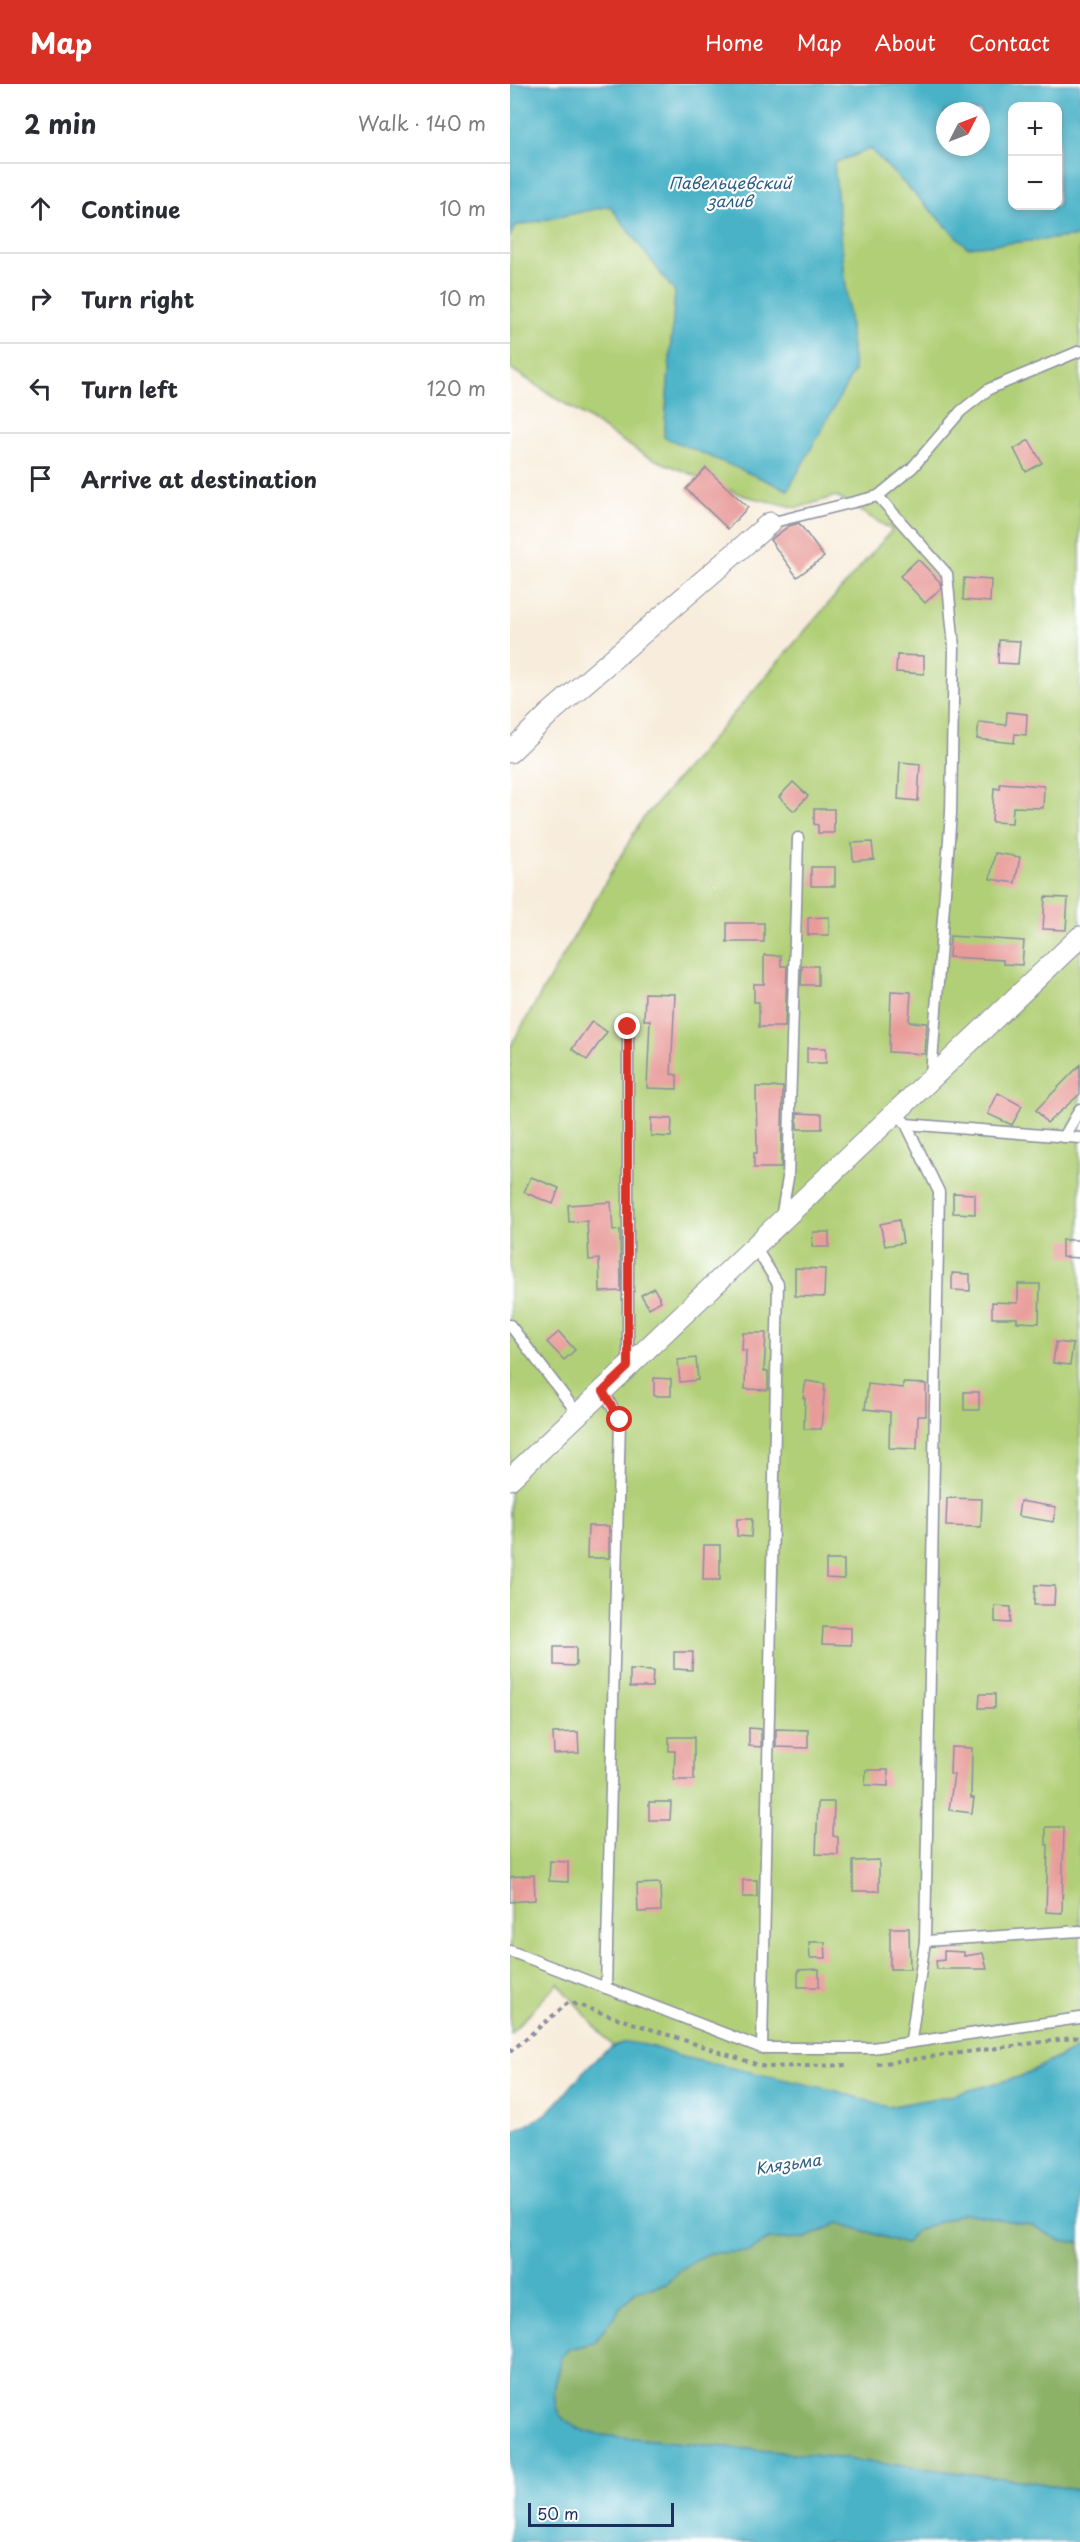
<!DOCTYPE html>
<html lang="en">
<head>
<meta charset="utf-8">
<style>
	:root { --surface:#fff; --page:#f2f2f3; --text:#2b2b33; --muted:#7c7c81; --line:#e1e1e2; --accent:#d93025 }
	body { margin:0; font-family:"Playpen Sans",sans-serif; background:var(--page); color:var(--text) }
	.controls { position:absolute; right:18px; top:18px; display:grid; overflow:hidden; border-radius:12px; box-shadow:0 3px 9px #0003 }
	.controls button { width:54px; height:54px; display:grid; place-items:center; padding:0; border:0; border-bottom:2px solid var(--line); background:var(--surface); color:var(--text); font:30px sans-serif }
	.compass { position:absolute; left:426px; top:18px; width:54px; height:54px; border-radius:50%; background:var(--surface); box-shadow:0 3px 9px #0003; rotate:48deg }
	.scale { position:absolute; left:18px; bottom:15px; width:146px; box-sizing:border-box; padding-left:6px; border:3px solid #1b2f5e; border-top:0; font-size:16px; line-height:21px; white-space:nowrap; color:#1b2f5e; -webkit-text-stroke:4px #fff; paint-order:stroke }
	.stop { position:absolute; width:18px; height:18px; margin:-14px; border:4px solid #d93025; border-radius:50%; background:#fff }
	.stop.end { background:#d93025; border-color:#fff; box-shadow:0 2px 6px #0008 }
	.list { margin:0; padding:0; list-style:none }
	h2 { display:flex; justify-content:space-between; align-items:center; height:78px; margin:0; padding:0 24px; font-size:26px }
	h2 small { font-size:20px; font-weight:400; color:var(--muted) }
	.list li { display:grid; grid-template-columns:39px 1fr auto; gap:18px; align-items:center; box-sizing:border-box; height:90px; padding:0 24px; border-top:2px solid var(--line) }
	.list b { display:block; font-size:22px; white-space:nowrap }
	.list em { font-size:20px; font-style:normal; color:var(--muted) }
	.icon { flex:none; width:33px; height:33px; fill:none; stroke:currentColor; stroke-width:2; stroke-linecap:round; stroke-linejoin:round }
	.map { position:relative; flex:none; width:570px; height:2458px; overflow:hidden }
	header { display:flex; align-items:center; gap:36px; box-sizing:border-box; height:84px; padding:0 30px; background:var(--accent); color:#fff }
	header strong { font-size:28px }
	nav { display:flex; gap:33px; margin-inline-start:auto; font-size:21px }
	main { display:flex }
	aside { flex:1; background:var(--surface) }
	.map>svg:first-child { display:block }
	.green { fill:#b1cf76; stroke:#667f6a; stroke-width:1.5 }
	.forest { fill:#8cb267; stroke:#547062; stroke-width:1.5 }
	.water { fill:#48b2c7; stroke:#327092; stroke-width:1.5; fill-rule:evenodd }
	.building { fill:#e89c9a }
	.lines { fill:none; stroke-linecap:round; stroke-linejoin:round }
	.service-casing { stroke:#8a8e9d; stroke-width:13 }
	.minor-casing { stroke:#8a8e9d; stroke-width:23 }
	.path { stroke:#8a8e9d; stroke-width:4; stroke-dasharray:4.5 4.5; stroke-linecap:butt }
	.service { stroke:#fff; stroke-width:10 }
	.minor { stroke:#fff; stroke-width:21 }
	.route { stroke:#d93025; stroke-width:8 }
	.labels { text-anchor:middle; dominant-baseline:central; stroke-width:4.5; stroke-linejoin:round; paint-order:stroke }
	.water-label { font-size:16px; font-style:italic; fill:#2b5d83; stroke:#fff }
</style>
</head>
<body>
<header>
<strong>Map</strong>
<nav><a>Home</a><a>Map</a><a>About</a><a>Contact</a></nav>
</header>
<main>
<aside>
<h2>2 min<small>Walk · 140 m</small></h2>
<ul class="list">
<li><svg class="icon" aria-label="ahead" viewBox="0 0 24 24"><path d="M12 20V5M6 11l6-6 6 6"/></svg><div><b>Continue</b></div><em>10 m</em></li>
<li><svg class="icon" aria-label="right" viewBox="0 0 24 24"><path d="M7 20v-9h11M14 6l5 5-5 5"/></svg><div><b>Turn right</b></div><em>10 m</em></li>
<li><svg class="icon" aria-label="left" viewBox="0 0 24 24"><path d="M17 20v-9H6M10 6l-5 5 5 5"/></svg><div><b>Turn left</b></div><em>120 m</em></li>
<li><svg class="icon" aria-label="arrive" viewBox="0 0 24 24"><path d="M6 21V4h12l-3 4 3 4H6"/></svg><div><b>Arrive at destination</b></div></li>
</ul>
</aside>
<div class="map">
<svg width="570" height="2458" viewBox="0 0 570 2458">
	<rect width="100%" height="100%" fill="#fff"/>
	<filter id="ink" filterUnits="userSpaceOnUse"><feTurbulence type="fractalNoise" baseFrequency=".0167" numOctaves="2"/><feDisplacementMap in="SourceGraphic" scale="12" xChannelSelector="R" yChannelSelector="G"/><feConvolveMatrix kernelMatrix="1 2 1 2 8 2 1 2 1" color-interpolation-filters="sRGB"/></filter>
	<filter id="wash" filterUnits="userSpaceOnUse"><feTurbulence type="fractalNoise" baseFrequency=".008" numOctaves="4" result="noise"/><feDisplacementMap in="SourceGraphic" scale="24" xChannelSelector="R" yChannelSelector="G"/><feGaussianBlur stdDeviation="1.35" result="paint"/><feColorMatrix in="noise" values="0 0 0 0 0 0 0 0 0 0 0 0 0 0 0 0 0 1.4 0 .05"/><feComposite in="paint" operator="in"/></filter>
	<g filter="url(#wash)">
		<rect width="100%" height="100%" fill="#f8eddc"/>
		<path class="green" d="M360,65L457,163L570,152V1963L509,1993L438,2012L377,2023L168,1972C146,1964 125,1956 102,1962L48,1899L0,1950V963L131,737L382,446L326,412L288,424L235,412L134,371L0,284V153L4,142L100,122L165,208L154,353L344,287L324,79Z"/>
		<path class="forest" d="M453,2129L522,2141L551,2157L570,2158V2407L524,2398L311,2372L90,2351C58,2344 38,2334 46,2297C48,2288 52,2283 50,2274L59,2265L84,2259L112,2222L127,2207L156,2200L171,2185L200,2169L239,2168L259,2155L296,2154L329,2139L395,2160L407,2146Z"/>
		<g class="water">
			<path d="M0,0H570V152L457,163L360,65L324,79L344,287L278,406L154,353L165,208L100,122L5,142L0,153ZM502,22H548V122H502ZM435,27H471V63H435Z"/>
			<path d="M116,1958L141,1962L168,1972L327,2007L377,2023L438,2012L509,1993L570,1963V2158L551,2157L522,2141L453,2129L407,2146L395,2160L329,2139L296,2154L259,2155L239,2168L200,2169L171,2185L156,2200L127,2207L112,2222L84,2259L59,2265L50,2274C52,2283 48,2288 46,2297C38,2333 59,2344 90,2351L311,2372L524,2398L570,2407V2458H0V2049C12,2043 27,2037 37,2029C63,2006 80,1967 116,1958Z"/>
		</g>
		<g id="blocks">
			<g class="building">
				<path d="M519,356L532,379L516,388L504,365Z"/>
				<path d="M196,384L238,423L218,445L176,405Z"/>
				<path d="M289,439L314,473L287,493L260,456L279,442Z"/>
				<path d="M408,475L430,498L431,504L415,519L390,492Z"/>
				<path d="M454,494L481,496L480,518L453,516Z"/>
				<path d="M489,556L510,557L508,580L488,579Z"/>
				<path d="M387,571L414,572V590L386,588Z"/>
				<path d="M497,628L517,630L516,651L505,650L504,659L467,655L469,638L496,641Z"/>
				<path d="M390,678L410,680L408,717L388,715Z"/>
				<path d="M283,698L298,712L284,727L269,713Z"/>
				<path d="M490,699L534,702L533,724L503,723L502,739L482,738L484,704L490,705Z"/>
				<path d="M304,725H324V749H308V741L304,740Z"/>
				<path d="M362,758L364,775L343,777L342,759Z"/>
				<path d="M485,769L510,773L505,799L480,795Z"/>
				<rect x="301" y="783" width="24" height="19"/>
				<path d="M535,813L558,814L556,846L533,845Z"/>
				<path d="M319,833V851H298V834Z"/>
				<rect x="217" y="839" width="37" height="19"/>
				<path d="M440,852L514,857L512,881L493,880V876L439,873Z"/>
				<path d="M254,871L271,872V882H277L275,943H249V918H244V900H254Z"/>
				<path d="M292,882H308V901H291Z"/>
				<path d="M381,907L401,908L399,938L417,939L415,970L379,968Z"/>
				<path d="M135,909L165,910L161,990L167,991V1005L137,1004L140,936H134Z"/>
				<path d="M82,937L97,948L77,976L62,965Z"/>
				<rect x="297" y="964" width="19" height="15"/>
				<path d="M570,981V1010L537,1039L526,1026Z"/>
				<path d="M246,1003H273L271,1084H244V1069H247Z"/>
				<path d="M488,1009L512,1022L502,1041L478,1030Z"/>
				<path d="M287,1029L312,1030V1045H287Z"/>
				<path d="M141,1034L162,1035L161,1053L141,1052Z"/>
				<path d="M21,1093L49,1104L43,1120L14,1108Z"/>
				<path d="M443,1109L465,1110V1130L443,1129Z"/>
				<path d="M101,1118L103,1147L110,1146L111,1207L90,1208L89,1175L79,1176L77,1137L59,1138L58,1121Z"/>
				<path d="M389,1136L393,1159L375,1162L370,1140Z"/>
				<path d="M303,1148H319V1163H302Z"/>
				<path d="M552,1156H570V1174L552,1173Z"/>
				<path d="M285,1184L315,1185L314,1213L285,1212Z"/>
				<path d="M442,1189L460,1190V1207L442,1206Z"/>
				<path d="M508,1200H530L529,1239L507,1238V1234H482V1218L508,1219Z"/>
				<path d="M144,1204L151,1217L139,1224L131,1211Z"/>
				<path d="M49,1248L65,1266L54,1276L37,1258Z"/>
				<path d="M233,1249H256L254,1287H258V1306L235,1305L236,1266H232Z"/>
				<path d="M546,1258L563,1260L560,1281L543,1279Z"/>
				<path d="M186,1274L188,1296L170,1298L168,1276Z"/>
				<path d="M144,1294L161,1295V1312H144Z"/>
				<path d="M296,1297L315,1300L311,1345H294L295,1314H293Z"/>
				<path d="M393,1299L416,1300V1332H408L407,1365L379,1364L380,1328L355,1325L358,1300L393,1304Z"/>
				<rect x="454" y="1308" width="15" height="18"/>
				<path d="M437,1414L472,1415L471,1443L436,1442Z"/>
				<path d="M510,1417L546,1423L543,1438L508,1432Z"/>
				<path d="M227,1435H242L241,1453L227,1452Z"/>
				<path d="M78,1442H99V1474H77Z"/>
				<path d="M194,1461H210V1496H193Z"/>
				<path d="M316,1476H334V1495L316,1494Z"/>
				<path d="M525,1501L545,1502L544,1521H524Z"/>
				<path d="M485,1522L501,1523L500,1539L485,1538Z"/>
				<path d="M313,1543L341,1544V1561L312,1560Z"/>
				<path d="M44,1563H66V1582L44,1581Z"/>
				<path d="M164,1568H183L182,1586L164,1585Z"/>
				<path d="M120,1586L143,1587L142,1603H120Z"/>
				<path d="M470,1610H485V1624H469Z"/>
				<path d="M239,1644L251,1645V1663L239,1662Z"/>
				<path d="M266,1645L298,1646V1664L266,1663Z"/>
				<path d="M68,1648L69,1669L44,1670L43,1649Z"/>
				<path d="M159,1653H184V1696H164L165,1667H159Z"/>
				<path d="M441,1663L462,1664L461,1714H464L462,1729L439,1726L444,1690H440Z"/>
				<path d="M356,1686H378V1702L355,1701Z"/>
				<path d="M139,1718H161L160,1736H139Z"/>
				<path d="M308,1718H324L323,1752L328,1753V1771L306,1770Z"/>
				<path d="M536,1743H554L552,1829L536,1828L538,1761H536Z"/>
				<path d="M369,1776V1807H343V1777Z"/>
				<path d="M40,1777L58,1778V1798L39,1797Z"/>
				<path d="M24,1791L25,1816L0,1818V1793Z"/>
				<rect x="233" y="1796" width="14" height="17"/>
				<path d="M150,1799L151,1827L128,1828L127,1800Z"/>
				<path d="M380,1844H399L400,1885H380Z"/>
				<path d="M299,1858H315L316,1874H300Z"/>
				<path d="M434,1867L454,1868V1872L473,1869L477,1885H427L426,1877L434,1876Z"/>
				<path d="M309,1885V1903H288V1886Z"/>
			</g>
		</g>
	</g>
	<g filter="url(#ink)">
		<use href="#blocks" fill-opacity="0" stroke="#8a8e9d" stroke-width="1.5"/>
		<g class="lines">
			<defs>
				<g id="service">
					<path d="M368,412L437,490L444,563L441,729L421,991"/>
					<path d="M260,439L368,412L402,384L451,327L479,305L570,267"/>
					<path d="M393,1036L396,1040L570,1054"/>
					<path d="M396,1040L429,1108L415,1857L401,1956"/>
					<path d="M554,1053L570,1025"/>
					<path d="M271,1134L278,1094L288,754"/>
					<path d="M245,1163L268,1200L252,1964"/>
					<path d="M0,1241L68,1330"/>
					<path d="M118,1282V943"/>
					<path d="M93,1307L110,1337L96,1904"/>
					<path d="M415,1857L570,1847"/>
					<path d="M0,1867L252,1964H362L570,1934"/>
				</g>
				<g id="minor">
					<path d="M0,668L39,630L260,439"/>
					<path d="M0,1395L570,853"/>
				</g>
			</defs>
			<use href="#service" class="service-casing"/>
			<use href="#minor" class="minor-casing"/>
			<g class="path">
				<path d="M0,1968L59,1918L255,1983L339,1981"/>
				<path d="M367,1980L570,1953"/>
			</g>
			<use href="#service" class="service"/>
			<use href="#minor" class="minor"/>
		</g>
	</g>
	<g class="lines" filter="url(#ink)">
		<path class="route" d="M110,1336L93,1307L118,1283V943"/>
	</g>
	<g class="labels">
		<g class="water-label">
			<text x="220" y="98">Павельцевский<tspan x="220" dy="18">залив</tspan></text>
			<text transform="translate(278 2079) rotate(-8)">Клязьма</text>
		</g>
	</g>
</svg>
<div class="controls">
<button>+</button>
<button>−</button>
</div>
<svg class="compass" viewBox="-18 -18 36 36"><path d="M0-13l5 13h-10z" fill="#e53935"/><path d="M0 13l5-13h-10z" fill="#7c7c81"/></svg>
<div class="scale">50 m</div>
<div class="stop" style="left:110px;top:1336px"></div>
<div class="stop end" style="left:118px;top:943px"></div>
</div>
</main>
</body>
</html>
